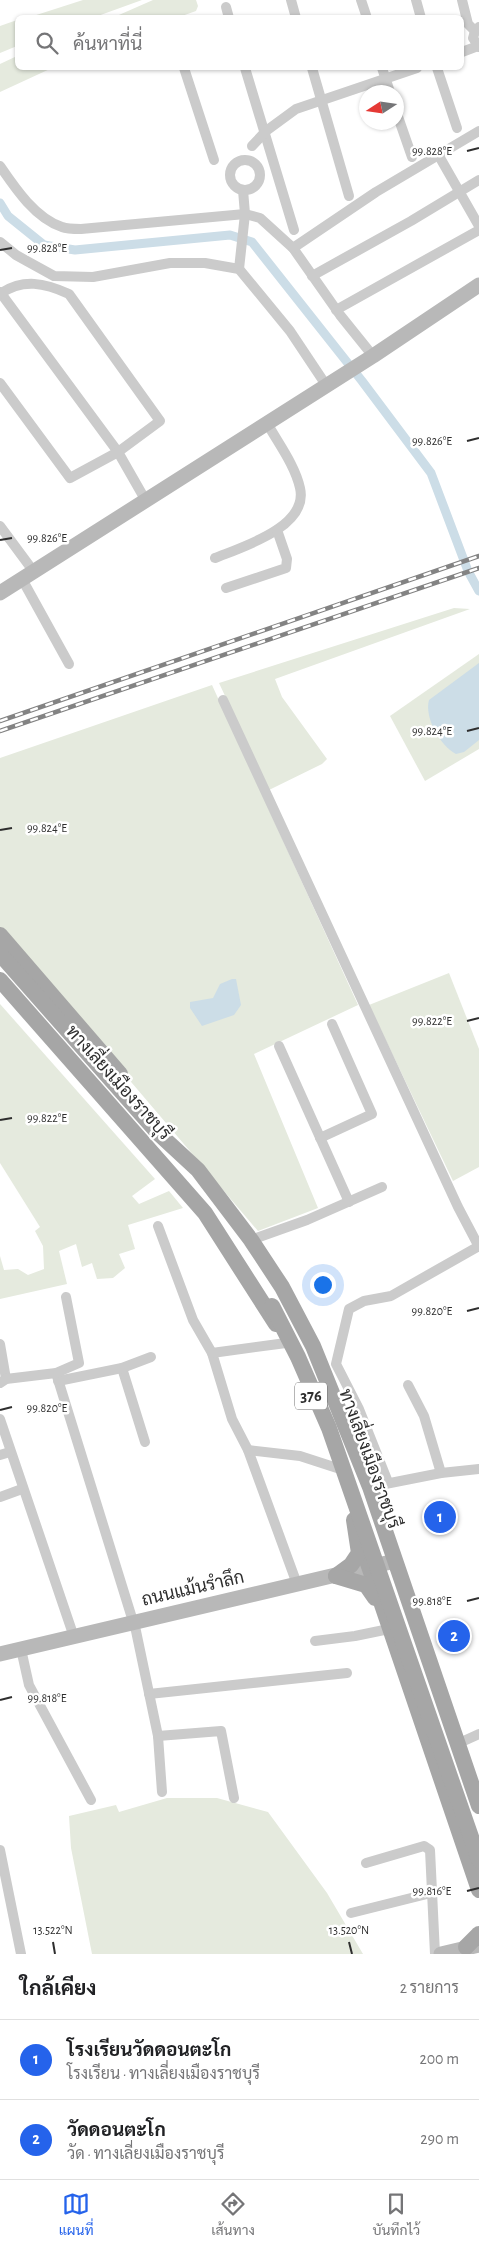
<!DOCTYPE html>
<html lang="th">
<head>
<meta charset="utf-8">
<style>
	:root { --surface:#fff; --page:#f2f2f2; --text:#202124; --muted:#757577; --line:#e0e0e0; --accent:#2563eb }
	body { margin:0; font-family:"Alegreya Sans",Sarabun,sans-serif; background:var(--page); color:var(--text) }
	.compass { position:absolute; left:359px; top:85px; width:45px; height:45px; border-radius:50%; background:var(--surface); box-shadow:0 1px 4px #0004; rotate:258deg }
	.you { position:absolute; left:322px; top:1284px; width:18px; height:18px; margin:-12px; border:4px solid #fff; border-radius:50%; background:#1a73e8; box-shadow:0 0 0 8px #1a73e833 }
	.badge { display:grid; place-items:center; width:32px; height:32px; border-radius:50%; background:var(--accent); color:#fff; font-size:16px; font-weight:700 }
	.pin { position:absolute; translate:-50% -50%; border:2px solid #fff; box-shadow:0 1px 5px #0006 }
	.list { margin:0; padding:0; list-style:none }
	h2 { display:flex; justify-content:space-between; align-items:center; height:65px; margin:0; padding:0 20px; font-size:21px }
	h2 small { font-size:16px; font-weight:400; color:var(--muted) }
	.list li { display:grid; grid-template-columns:32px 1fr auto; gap:15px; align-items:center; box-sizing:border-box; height:80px; padding:0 20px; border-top:1px solid var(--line) }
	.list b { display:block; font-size:19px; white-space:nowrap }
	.list p { margin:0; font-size:16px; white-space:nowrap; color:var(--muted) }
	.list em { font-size:16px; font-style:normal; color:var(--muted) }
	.icon { flex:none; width:28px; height:28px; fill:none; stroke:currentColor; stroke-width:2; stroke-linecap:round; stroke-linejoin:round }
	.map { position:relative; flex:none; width:479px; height:1954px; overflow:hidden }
	.search { position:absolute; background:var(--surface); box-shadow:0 1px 4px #0004; left:15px; right:15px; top:15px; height:55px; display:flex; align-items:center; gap:12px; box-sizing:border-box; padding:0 18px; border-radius:8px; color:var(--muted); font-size:19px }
	.sheet { height:225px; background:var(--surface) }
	nav { display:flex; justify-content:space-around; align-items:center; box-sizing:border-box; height:70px; border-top:1px solid var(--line); background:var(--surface); font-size:14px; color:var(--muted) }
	nav a { display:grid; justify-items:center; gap:2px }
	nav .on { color:var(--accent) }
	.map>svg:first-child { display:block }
	.green { fill:#e5eade }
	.water { fill:#ccdde7 }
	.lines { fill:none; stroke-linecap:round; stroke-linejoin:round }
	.canal { stroke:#ccdde7; stroke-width:9 }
	.street { stroke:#cbcbcb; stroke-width:10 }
	.secondary { stroke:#b8b8b8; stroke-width:15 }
	.primary { stroke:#a6a6a6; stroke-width:16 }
	.rail-casing { stroke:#838383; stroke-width:4.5 }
	.rail { stroke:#fff; stroke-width:2.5; stroke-dasharray:8; stroke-linecap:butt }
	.primary-bridge { stroke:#a6a6a6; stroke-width:16 }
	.ticks { fill:none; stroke:#2e2e2e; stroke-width:2 }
	.labels { text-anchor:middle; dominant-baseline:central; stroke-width:5; stroke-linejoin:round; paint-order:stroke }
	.shield { fill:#fff; stroke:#6d6d6d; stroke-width:1 }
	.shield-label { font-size:16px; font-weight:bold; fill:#2e2e2e }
	.street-label { font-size:18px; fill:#2e2e2e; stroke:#fff }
	.ticks-label { font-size:12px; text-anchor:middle; fill:#2e2e2e; stroke:#fff; stroke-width:5; stroke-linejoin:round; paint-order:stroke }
</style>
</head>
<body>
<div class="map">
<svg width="479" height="1954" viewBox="0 0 479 1954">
	<rect width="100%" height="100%" fill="#fff"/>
	<g class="green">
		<path d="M83,0H142L95,17L27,18Z"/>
		<path d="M153,0H196L198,6L196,11L179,17L112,18Z"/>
		<path d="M17,20V46L0,53V26Z"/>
		<path d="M17,56L18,68H52L0,92V64Z"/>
		<path d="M454,608L470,609L275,679L282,697L327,759L322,764L269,790L219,683Z"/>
		<path d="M479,654V749L425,781L390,716Z"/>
		<path d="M212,685L358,1005L254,1054L318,1208L258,1231L0,928V758Z"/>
		<path d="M449,973L479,1049V1167L453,1181L369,1005Z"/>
		<path d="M0,1004L155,1179L132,1196L139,1204L169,1191L183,1208L128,1225L135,1249L119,1254L125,1268L113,1278L97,1279L92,1263L82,1267L76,1244L59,1251L67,1284L0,1299V1256L4,1270L18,1269L28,1275L44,1269L43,1246L35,1231L40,1227L0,1163Z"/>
		<path d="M167,1798H217L268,1812L327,1893L363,1954H92L71,1848L69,1816L116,1805L119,1812Z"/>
	</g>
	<g class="water">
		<path d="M479,663V740L464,752L456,754C440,746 424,717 429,700Z"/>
		<path d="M232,979H236L241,1005L234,1015L202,1026L190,1008V1002L213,998L220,984Z"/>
	</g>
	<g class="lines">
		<path class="canal" d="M0,203L8,216L44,245L75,250L230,235L252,242L362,381L431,473L468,571L479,591"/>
		<g class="street">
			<path d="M291,0L296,18"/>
			<path d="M361,0L367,18"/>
			<path d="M416,0L421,18"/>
			<path d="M462,0L468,24L475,31"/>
			<path d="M226,7L229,18"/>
			<path d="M479,27L475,31L473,38L479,47"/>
			<path d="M462,52L478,46"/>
			<path d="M184,68L214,160"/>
			<path d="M245,68L294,230"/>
			<path d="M312,68L349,196"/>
			<path d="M382,68L390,92"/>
			<path d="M437,68L457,128"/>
			<path d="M396,111L412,157"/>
			<path d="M252,146L266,131L296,109L417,68"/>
			<path d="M439,156L479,226"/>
			<circle cx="245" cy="175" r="15"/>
			<path d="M0,166C15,188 35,218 62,227C67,229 75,229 81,229L245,214L260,218L293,248L340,315L373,356"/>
			<path d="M0,242L16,255L54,276L93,277L170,263H205L239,269L290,331L326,385"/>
			<path d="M293,248L376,192L479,131"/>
			<path d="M239,269L245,214L243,190"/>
			<path d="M312,276L411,221L479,180"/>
			<path d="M0,292L118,452L146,501"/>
			<path d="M0,294C23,278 45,283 69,294L160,421L118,452L70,478L0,383"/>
			<path d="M336,310L479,230"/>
			<path d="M0,526L34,572"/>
			<path d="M215,558C242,547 309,527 300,488C295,465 278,443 267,423"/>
			<path d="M22,579L69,664"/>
			<path d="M226,588L286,568L287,559L277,530"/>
			<path d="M223,700L458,1207L479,1247"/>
			<path d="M279,1046L349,1202"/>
			<path d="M320,1138L372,1114L332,1024"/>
			<path d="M158,1226L193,1320L212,1353L232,1419L248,1450L297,1584"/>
			<path d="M251,1240L307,1220L382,1187"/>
			<path d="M0,1344L6,1379"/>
			<path d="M212,1353L286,1343"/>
			<path d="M122,1368L145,1442"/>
			<path d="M56,1373L136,1631L158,1736L162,1792"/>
			<path d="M58,1381L122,1368L151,1357"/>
			<path d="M0,1383L6,1379L56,1373L79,1363L66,1297"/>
			<path d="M408,1385L424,1416L441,1473"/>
			<path d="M0,1419L74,1637"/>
			<path d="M248,1450L300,1456L337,1468"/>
			<path d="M0,1455L10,1452"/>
			<path d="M388,1482L359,1409L336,1364L349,1309L364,1301L391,1296L479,1246"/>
			<path d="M370,1487L441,1473L479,1469"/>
			<path d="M0,1497L22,1489"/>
			<path d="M315,1641L355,1636L389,1629"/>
			<path d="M21,1649L29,1685L91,1800"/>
			<path d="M149,1694L347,1673"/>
			<path d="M158,1736L221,1731L234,1798"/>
			<path d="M457,1744L479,1734"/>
			<path d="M0,1850L21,1954"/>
			<path d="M366,1863L424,1846L430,1850L435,1954"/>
			<path d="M351,1913L431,1893"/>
		</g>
		<g class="secondary">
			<path d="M0,593L373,356L479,285"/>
			<path d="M0,1654L395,1561"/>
			<path d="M441,1954L479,1945"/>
		</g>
		<g class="primary">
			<path d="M0,935L120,1074"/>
			<path d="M0,954L158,1133L198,1170L251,1240L282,1287L313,1346L370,1487L479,1806"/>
			<path d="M0,980L205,1213L276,1324"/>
			<path d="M360,1540L479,1890"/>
			<path d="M336,1576L351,1565L359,1553L354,1520"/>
			<path d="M336,1576L366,1585L375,1598"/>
			<path d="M466,1947L479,1934"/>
		</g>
		<defs>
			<g id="rail">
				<path d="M0,721L479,556"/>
				<path d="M0,731L479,568"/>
			</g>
		</defs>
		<use href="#rail" class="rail-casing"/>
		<use href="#rail" class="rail"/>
		<path class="primary-bridge" d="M272,1306L298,1357L329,1428L479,1860"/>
	</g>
	<path class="ticks" d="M467,151L479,148M0,250L12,248M467,441L479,438M0,540L12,538M467,731L479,728M0,830L12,828M467,1021L479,1018M0,1120L12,1118M467,1311L479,1308M0,1410L12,1407M467,1601L479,1598M0,1700L12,1697M467,1891L479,1888M53,1942L55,1954M349,1942L352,1954"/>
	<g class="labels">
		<rect class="shield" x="295" y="1382.5" width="32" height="27" rx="4"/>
		<g class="shield-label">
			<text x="311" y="1396">376</text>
		</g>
		<g class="street-label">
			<text transform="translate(118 1083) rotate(48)">ทางเลี่ยงเมืองราชบุรี</text>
			<text transform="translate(369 1459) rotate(70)">ทางเลี่ยงเมืองราชบุรี</text>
			<text transform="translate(193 1589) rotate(-13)">ถนนแม้นรำลึก</text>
		</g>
	</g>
	<g class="ticks-label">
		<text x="432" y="155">99.828°E</text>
		<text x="47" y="252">99.828°E</text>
		<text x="432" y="445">99.826°E</text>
		<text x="47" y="542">99.826°E</text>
		<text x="432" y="735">99.824°E</text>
		<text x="47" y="832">99.824°E</text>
		<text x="432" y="1025">99.822°E</text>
		<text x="47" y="1122">99.822°E</text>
		<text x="432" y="1315">99.820°E</text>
		<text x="47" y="1412">99.820°E</text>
		<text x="432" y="1605">99.818°E</text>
		<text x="47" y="1702">99.818°E</text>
		<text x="432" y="1895">99.816°E</text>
		<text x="53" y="1934">13.522°N</text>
		<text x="349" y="1934">13.520°N</text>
	</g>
</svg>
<svg class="compass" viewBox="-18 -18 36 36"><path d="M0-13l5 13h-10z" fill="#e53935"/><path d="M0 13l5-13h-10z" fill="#757577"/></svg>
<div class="you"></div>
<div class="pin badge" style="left:440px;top:1517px">1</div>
<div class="pin badge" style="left:454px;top:1636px">2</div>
<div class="search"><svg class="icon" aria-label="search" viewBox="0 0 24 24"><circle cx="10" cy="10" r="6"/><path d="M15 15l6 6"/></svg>ค้นหาที่นี่</div>
</div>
<section class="sheet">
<h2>ใกล้เคียง<small>2 รายการ</small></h2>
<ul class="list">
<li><span class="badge">1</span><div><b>โรงเรียนวัดดอนตะโก</b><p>โรงเรียน · ทางเลี่ยงเมืองราชบุรี</p></div><em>200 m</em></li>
<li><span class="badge">2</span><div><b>วัดดอนตะโก</b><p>วัด · ทางเลี่ยงเมืองราชบุรี</p></div><em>290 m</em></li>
</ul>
</section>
<nav>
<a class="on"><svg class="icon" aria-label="map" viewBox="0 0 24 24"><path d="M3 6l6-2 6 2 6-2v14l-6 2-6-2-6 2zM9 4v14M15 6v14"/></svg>แผนที่</a>
<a><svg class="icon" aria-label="directions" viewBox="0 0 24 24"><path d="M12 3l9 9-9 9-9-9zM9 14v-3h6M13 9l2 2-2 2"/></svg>เส้นทาง</a>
<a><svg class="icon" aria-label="saved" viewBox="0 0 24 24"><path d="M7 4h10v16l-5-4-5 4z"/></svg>บันทึกไว้</a>
</nav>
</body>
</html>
